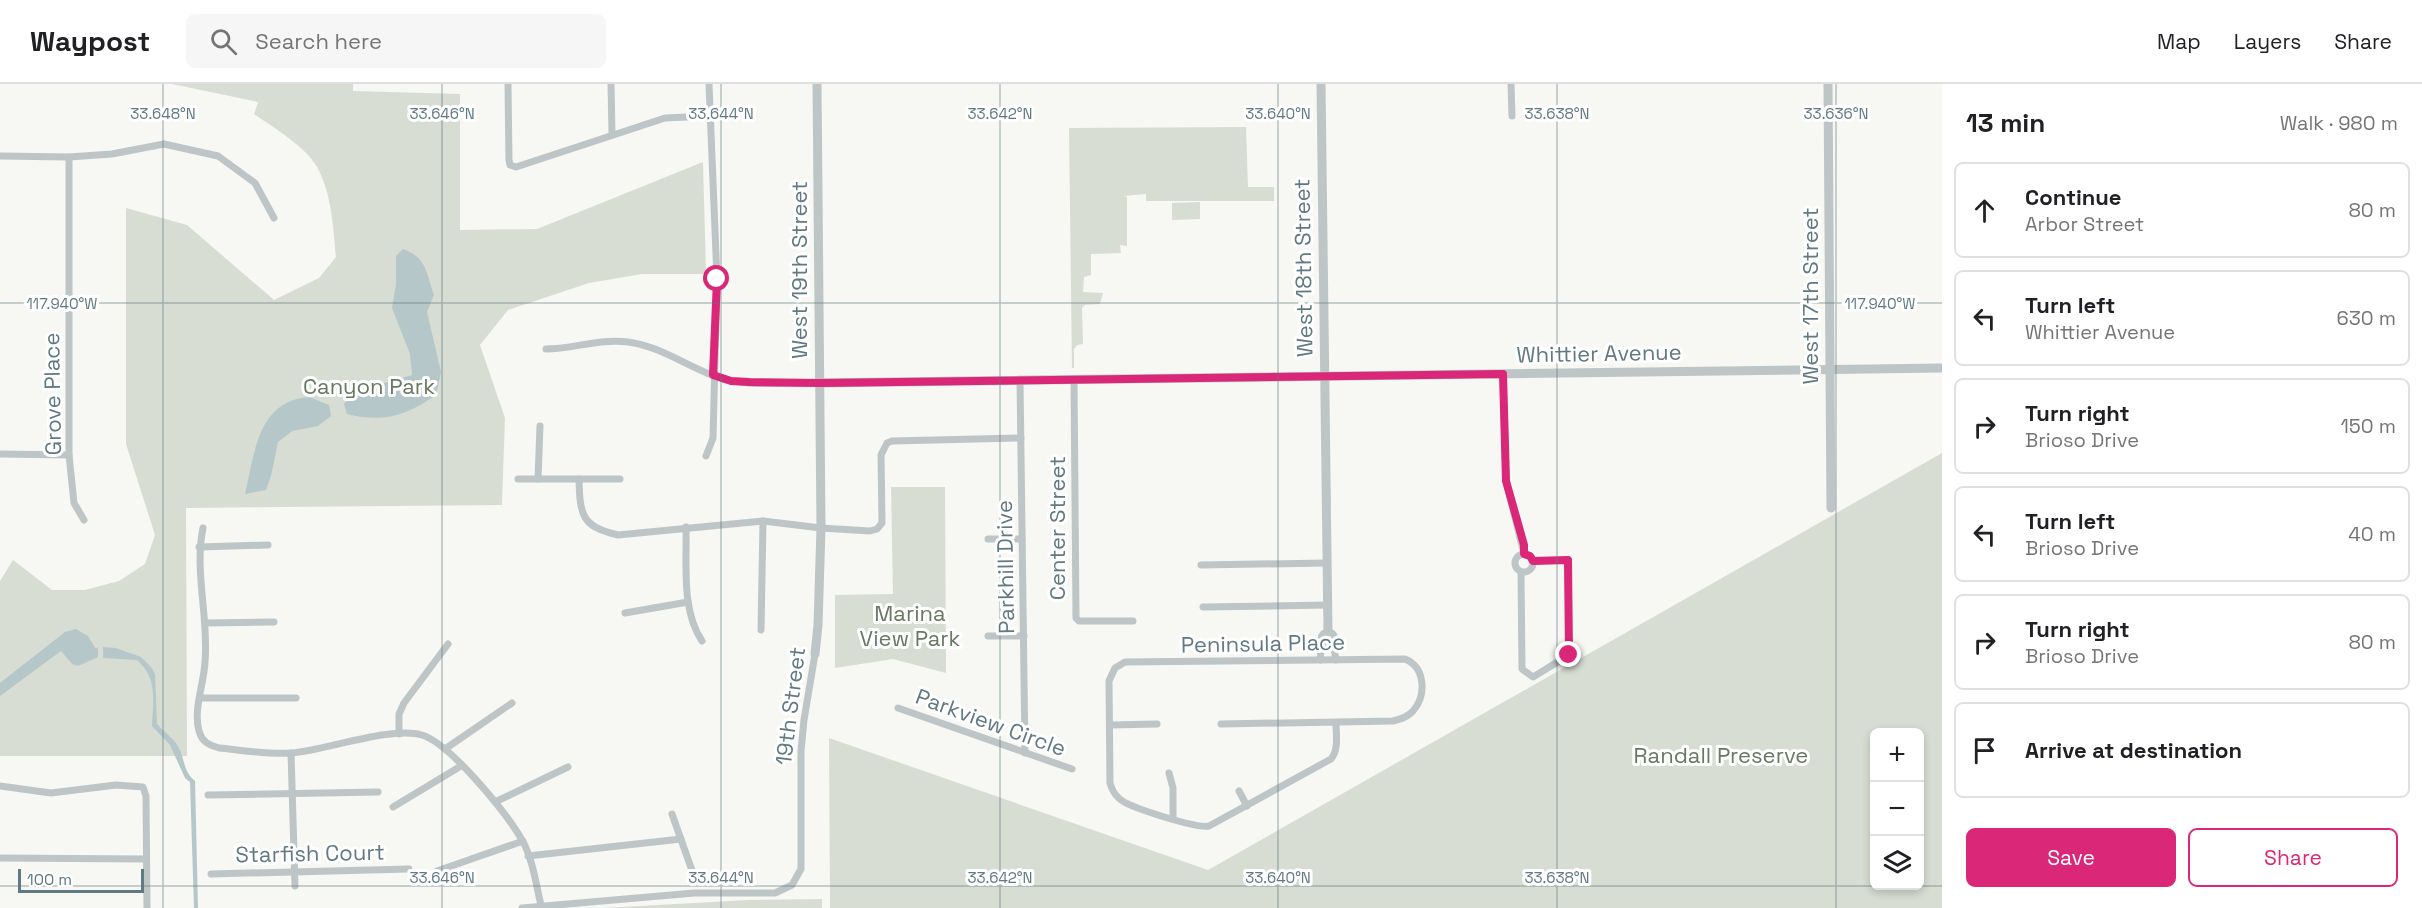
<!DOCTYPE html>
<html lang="en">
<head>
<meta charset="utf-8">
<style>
	:root { --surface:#fff; --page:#f6f6f6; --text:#202124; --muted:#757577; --line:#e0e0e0; --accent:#db2777 }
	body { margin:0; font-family:"Space Grotesk",sans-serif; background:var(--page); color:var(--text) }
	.controls { position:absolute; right:18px; bottom:18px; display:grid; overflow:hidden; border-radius:9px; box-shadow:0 3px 9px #0003 }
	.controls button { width:54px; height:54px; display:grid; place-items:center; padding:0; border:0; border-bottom:2px solid var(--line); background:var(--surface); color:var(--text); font:30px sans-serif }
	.scale { position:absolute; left:18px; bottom:15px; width:126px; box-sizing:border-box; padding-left:6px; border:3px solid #617981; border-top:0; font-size:16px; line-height:21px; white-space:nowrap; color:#617981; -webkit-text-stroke:4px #fff; paint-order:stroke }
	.stop { position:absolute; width:18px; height:18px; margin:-14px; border:4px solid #db2777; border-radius:50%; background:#fff }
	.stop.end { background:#db2777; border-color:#fff; box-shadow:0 2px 6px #0008 }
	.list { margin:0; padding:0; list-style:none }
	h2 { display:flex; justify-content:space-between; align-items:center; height:78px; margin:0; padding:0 24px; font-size:26px }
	h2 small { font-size:20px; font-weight:400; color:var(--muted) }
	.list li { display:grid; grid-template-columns:39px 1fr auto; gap:18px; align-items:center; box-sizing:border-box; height:96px; margin:0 12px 12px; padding:0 12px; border:2px solid var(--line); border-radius:9px }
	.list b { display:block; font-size:22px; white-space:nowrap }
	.list p { margin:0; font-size:20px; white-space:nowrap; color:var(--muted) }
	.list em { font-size:20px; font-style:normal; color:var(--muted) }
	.actions { display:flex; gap:12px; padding:18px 24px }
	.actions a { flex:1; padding:14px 0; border:2px solid var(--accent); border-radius:9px; text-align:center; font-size:21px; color:var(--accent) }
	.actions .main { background:var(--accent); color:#fff }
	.icon { flex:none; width:33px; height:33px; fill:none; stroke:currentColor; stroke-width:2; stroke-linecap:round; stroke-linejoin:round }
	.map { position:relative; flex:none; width:1942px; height:824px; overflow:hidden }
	header { display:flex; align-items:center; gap:36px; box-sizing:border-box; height:84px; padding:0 30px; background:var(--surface); border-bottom:2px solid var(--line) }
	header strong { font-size:28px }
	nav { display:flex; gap:33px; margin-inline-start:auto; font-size:21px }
	.search { width:420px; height:54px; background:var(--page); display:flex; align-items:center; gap:15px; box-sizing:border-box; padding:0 21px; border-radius:9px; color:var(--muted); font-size:22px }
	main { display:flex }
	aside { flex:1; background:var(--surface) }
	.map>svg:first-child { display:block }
	.green { fill:#d8ddd3; fill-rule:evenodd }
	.water { fill:#b5c7c8 }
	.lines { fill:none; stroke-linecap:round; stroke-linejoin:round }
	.minor { stroke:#bec5c7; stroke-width:7 }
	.tertiary { stroke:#bec5c7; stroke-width:9 }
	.route { stroke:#db2777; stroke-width:8 }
	.ticks { fill:none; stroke:#617981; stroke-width:1.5; stroke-opacity:0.45 }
	.labels { text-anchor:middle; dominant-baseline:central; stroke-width:6; stroke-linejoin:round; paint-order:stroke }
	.street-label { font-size:22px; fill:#617981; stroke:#fff }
	.park-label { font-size:22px; fill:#697860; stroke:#fff }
	.ticks-label { font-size:15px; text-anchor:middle; fill:#617981; stroke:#fff; stroke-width:6; stroke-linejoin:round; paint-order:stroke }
</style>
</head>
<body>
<header>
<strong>Waypost</strong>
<div class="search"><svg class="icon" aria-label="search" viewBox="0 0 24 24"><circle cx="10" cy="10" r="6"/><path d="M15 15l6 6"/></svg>Search here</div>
<nav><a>Map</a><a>Layers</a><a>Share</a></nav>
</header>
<main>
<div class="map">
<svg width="1942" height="824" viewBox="0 0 1942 824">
	<rect width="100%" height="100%" fill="#f7f7f4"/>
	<g class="green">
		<path d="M172,0H353V7L460,10V146L537,145L703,78L706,190H642L589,199L508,226L480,261L505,334L502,421L186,424L187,672H0V497L13,476L52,506H85L119,497L145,480L155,451L126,360V124L187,141L274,216L319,194L336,173C333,144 332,110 317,83C305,62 274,44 254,30L258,18Z"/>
		<path d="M1246,43L1248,103H1274V117H1146V110L1124,112L1127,113V162L1120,161L1121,169L1091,170V191L1084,193L1083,208L1103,209L1100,220L1085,221L1082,224L1083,260L1077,261L1074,265V284H1072L1069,44Z"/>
		<path d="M1200,118V135L1172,136V119Z"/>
		<path d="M1942,369V824H830L829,654L1208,786ZM1874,648H1920V802H1874Z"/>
		<path d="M891,403H945L946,589L893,575L835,584V511L893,510Z"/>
		<path d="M822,815V824H603L748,816Z"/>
	</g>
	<g class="water">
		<path d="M403,165C427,174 426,188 434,211L427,228L441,288L436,311C406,332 383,339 347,330L344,320C358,304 392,297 412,291L410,270L392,224L396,200V172Z"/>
		<path d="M309,313L329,321L331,332L318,342L292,347L278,358L271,392L266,406L245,410C255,369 257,317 309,313Z"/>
		<path d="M76,545L88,552L96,565L98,563V573L78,582L72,580L61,567L0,612V599L65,548Z"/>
		<path d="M103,563L116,564L141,573L151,583L155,590L157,640C165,649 175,655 180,666C185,678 184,688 195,697L198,824H194L190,698L185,694L170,661L152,642C153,617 158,594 137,576L103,574Z"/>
	</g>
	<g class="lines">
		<g class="minor">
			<path d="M508,0L509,76L510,81L516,83L665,34L709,32"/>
			<path d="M611,0L612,50"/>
			<path d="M1511,0L1512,32"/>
			<path d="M0,72L69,73L112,70L164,60L218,72L255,99L274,134"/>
			<path d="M69,73V371L74,419L84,436"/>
			<path d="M546,265C573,265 600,254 628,258C659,262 685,281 714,292C746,304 785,298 819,299"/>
			<path d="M1503,290L1506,397L1524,470"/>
			<path d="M1074,295L1076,534L1079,537H1133"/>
			<path d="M1020,296L1025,669"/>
			<path d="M0,370L69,371"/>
			<path d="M706,372L713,354L717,195L709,0"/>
			<path d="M518,395H620"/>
			<path d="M538,395L540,342"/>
			<path d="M579,395C580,430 581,443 618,451L763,437L821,444L870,447L877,445L882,439L881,371L887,359L892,357L1021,354"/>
			<path d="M686,443C687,480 681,526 702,557"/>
			<path d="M203,444C194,488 209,534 205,578C204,600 193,625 199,647C202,658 209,661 219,664C242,666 268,671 292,669C327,666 390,642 422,651C451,660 507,730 522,756C533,775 536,801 541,821"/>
			<path d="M988,455H1022"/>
			<path d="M199,463L268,461"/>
			<circle cx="1524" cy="479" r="9"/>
			<path d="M1201,481L1327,479"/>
			<path d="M1521,488L1522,585L1533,593L1569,571L1568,476L1533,477"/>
			<path d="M1203,523L1328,521"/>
			<path d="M625,529L688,518"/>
			<path d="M206,539L274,538"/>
			<path d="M761,546L763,437"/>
			<circle cx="1328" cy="555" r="7"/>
			<path d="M988,552H1024"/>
			<path d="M1333,559L1336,576"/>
			<path d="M1320,576L1322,558"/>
			<path d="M200,614H296"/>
			<path d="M898,624L1072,685"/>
			<path d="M1221,640L1393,637C1401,635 1408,633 1413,627C1427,611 1425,583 1405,575L1125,578L1115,584L1109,597L1110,699C1112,707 1117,714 1124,718C1137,725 1197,745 1209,742L1331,675C1339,666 1336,650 1336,639"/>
			<path d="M1110,641L1157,640"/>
			<path d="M399,650V630L404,619L448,560"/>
			<path d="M445,665L512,619"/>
			<path d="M291,669L295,802"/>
			<path d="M1169,689L1173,704V735"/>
			<path d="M0,702L51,709L116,701L143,703L146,712L147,824"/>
			<path d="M1239,707L1247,722"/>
			<path d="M208,711L378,708"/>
			<path d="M495,718L568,683"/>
			<path d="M393,723L461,682"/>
			<path d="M672,730L695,795"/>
			<path d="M528,772L681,755"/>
			<path d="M0,774L146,775"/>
			<path d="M437,787L523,757"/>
			<path d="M211,790L409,785"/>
			<path d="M522,824L694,809H775L792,801L801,785V667L804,636L815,570"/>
		</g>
		<g class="tertiary">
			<path d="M1321,0L1328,548"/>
			<path d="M1828,0L1831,424"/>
			<path d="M819,299L1942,284"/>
			<path d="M815,570L818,541L821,444L817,0"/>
		</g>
	</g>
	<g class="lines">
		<path class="route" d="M717,195L713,291L731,297L749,298L819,299L1503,290L1506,397L1524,461V470L1530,472L1533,477L1568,476L1569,571"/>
	</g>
	<path class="ticks" d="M163,0V824M442,0V824M721,0V824M1000,0V824M1278,0V824M1557,0V824M1836,0V824M0,219H1942M0,802H1942"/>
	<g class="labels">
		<g class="street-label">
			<text transform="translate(1303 184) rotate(-91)">West 18th Street</text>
			<text transform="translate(799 186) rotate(-90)">West 19th Street</text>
			<text transform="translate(1810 212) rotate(-90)">West 17th Street</text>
			<text transform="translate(1599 269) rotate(-1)">Whittier Avenue</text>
			<text transform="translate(52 310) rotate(-91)">Grove Place</text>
			<text transform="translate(1057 444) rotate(-90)">Center Street</text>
			<text transform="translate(1005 483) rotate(-91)">Parkhill Drive</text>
			<text transform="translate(1263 559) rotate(-1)">Peninsula Place</text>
			<text transform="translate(790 622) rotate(-83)">19th Street</text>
			<text transform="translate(991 638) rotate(20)">Parkview Circle</text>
			<text transform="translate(310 769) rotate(-1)">Starfish Court</text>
		</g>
		<g class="park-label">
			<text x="369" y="302">Canyon Park</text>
			<text x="910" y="529">Marina<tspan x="910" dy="25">View Park</tspan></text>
			<text x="1721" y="671">Randall Preserve</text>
		</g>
	</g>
	<g class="ticks-label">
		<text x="163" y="35">33.648°N</text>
		<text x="442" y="35">33.646°N</text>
		<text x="721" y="35">33.644°N</text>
		<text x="1000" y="35">33.642°N</text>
		<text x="1278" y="35">33.640°N</text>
		<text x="1557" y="35">33.638°N</text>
		<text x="1836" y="35">33.636°N</text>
		<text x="1880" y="225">117.940°W</text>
		<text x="62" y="225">117.940°W</text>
		<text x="442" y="799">33.646°N</text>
		<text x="721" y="799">33.644°N</text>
		<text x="1000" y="799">33.642°N</text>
		<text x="1278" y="799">33.640°N</text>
		<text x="1557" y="799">33.638°N</text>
	</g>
</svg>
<div class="controls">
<button>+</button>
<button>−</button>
<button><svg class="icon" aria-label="layers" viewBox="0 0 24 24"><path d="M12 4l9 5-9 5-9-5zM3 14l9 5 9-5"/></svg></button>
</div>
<div class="scale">100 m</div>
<div class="stop" style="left:717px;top:195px"></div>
<div class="stop end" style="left:1569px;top:571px"></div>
</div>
<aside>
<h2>13 min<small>Walk · 980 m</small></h2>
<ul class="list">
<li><svg class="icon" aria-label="ahead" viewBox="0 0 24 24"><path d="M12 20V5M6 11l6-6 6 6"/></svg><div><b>Continue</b><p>Arbor Street</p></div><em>80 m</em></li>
<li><svg class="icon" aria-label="left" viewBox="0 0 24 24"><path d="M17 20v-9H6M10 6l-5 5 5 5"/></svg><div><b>Turn left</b><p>Whittier Avenue</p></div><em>630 m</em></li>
<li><svg class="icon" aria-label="right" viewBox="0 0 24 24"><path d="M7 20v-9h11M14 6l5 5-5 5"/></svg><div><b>Turn right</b><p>Brioso Drive</p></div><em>150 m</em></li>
<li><svg class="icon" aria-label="left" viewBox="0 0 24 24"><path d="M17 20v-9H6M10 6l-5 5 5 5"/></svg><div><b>Turn left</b><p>Brioso Drive</p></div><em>40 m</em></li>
<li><svg class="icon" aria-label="right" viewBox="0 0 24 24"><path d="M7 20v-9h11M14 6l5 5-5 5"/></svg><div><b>Turn right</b><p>Brioso Drive</p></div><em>80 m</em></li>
<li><svg class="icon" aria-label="arrive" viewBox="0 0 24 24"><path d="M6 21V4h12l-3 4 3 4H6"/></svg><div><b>Arrive at destination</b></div></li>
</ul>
<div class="actions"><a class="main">Save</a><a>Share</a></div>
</aside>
</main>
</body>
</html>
